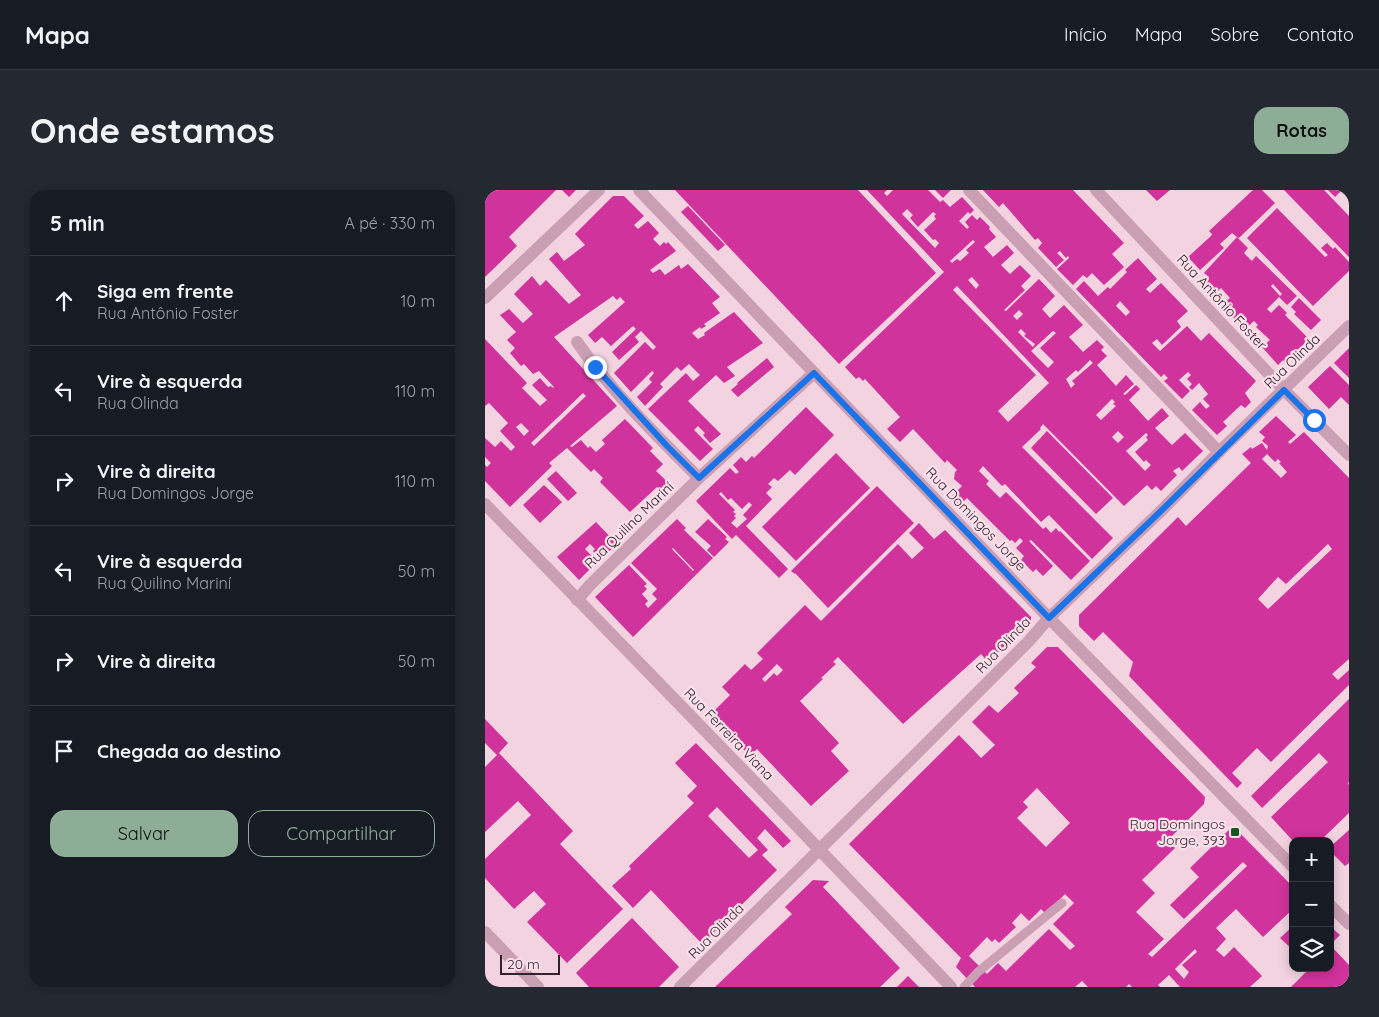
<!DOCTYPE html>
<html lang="pt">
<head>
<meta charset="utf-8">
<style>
	:root { --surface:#171b24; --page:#242831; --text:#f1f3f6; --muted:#9ea1a6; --line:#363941; --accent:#8ead96 }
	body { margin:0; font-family:Quicksand,sans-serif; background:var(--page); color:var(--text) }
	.controls { position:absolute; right:15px; bottom:15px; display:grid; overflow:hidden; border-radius:10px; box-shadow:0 2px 12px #0003 }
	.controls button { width:45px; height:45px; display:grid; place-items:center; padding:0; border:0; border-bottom:1px solid var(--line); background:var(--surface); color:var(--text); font:25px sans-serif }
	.scale { position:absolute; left:15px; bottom:12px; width:60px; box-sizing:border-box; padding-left:5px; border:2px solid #33232d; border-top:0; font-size:14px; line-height:18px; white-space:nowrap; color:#33232d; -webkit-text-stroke:4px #fae0e9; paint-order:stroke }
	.stop { position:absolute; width:15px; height:15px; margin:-11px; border:4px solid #1a73e8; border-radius:50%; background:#fff }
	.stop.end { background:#1a73e8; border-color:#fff; box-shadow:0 1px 5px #0008 }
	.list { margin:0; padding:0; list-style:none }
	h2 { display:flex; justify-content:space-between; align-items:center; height:65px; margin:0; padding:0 20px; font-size:21px }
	h2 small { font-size:16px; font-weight:400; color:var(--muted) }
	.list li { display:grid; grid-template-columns:32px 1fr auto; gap:15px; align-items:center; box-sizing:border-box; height:90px; padding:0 20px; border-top:1px solid var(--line) }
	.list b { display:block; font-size:19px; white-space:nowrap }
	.list p { margin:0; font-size:16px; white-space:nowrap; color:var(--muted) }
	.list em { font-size:16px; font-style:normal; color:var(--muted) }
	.actions { display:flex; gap:10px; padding:15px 20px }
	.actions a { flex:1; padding:11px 0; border:1px solid var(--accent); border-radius:15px; text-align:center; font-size:18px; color:var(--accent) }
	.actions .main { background:var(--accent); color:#111 }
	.icon { flex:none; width:28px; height:28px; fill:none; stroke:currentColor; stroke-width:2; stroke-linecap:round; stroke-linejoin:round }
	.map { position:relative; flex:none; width:864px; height:797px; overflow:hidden; border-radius:15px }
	header { display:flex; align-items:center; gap:30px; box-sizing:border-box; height:70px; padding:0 25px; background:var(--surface); border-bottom:1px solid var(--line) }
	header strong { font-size:24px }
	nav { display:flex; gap:28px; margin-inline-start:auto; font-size:18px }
	.intro { display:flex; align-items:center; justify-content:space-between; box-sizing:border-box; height:120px; padding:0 30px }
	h1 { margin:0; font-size:35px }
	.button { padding:12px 22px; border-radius:15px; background:var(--accent); color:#111; font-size:18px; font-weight:700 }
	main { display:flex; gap:30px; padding:0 30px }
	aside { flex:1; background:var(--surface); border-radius:15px; box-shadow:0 2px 12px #0003 }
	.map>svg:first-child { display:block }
	.building { fill:#d1339c; fill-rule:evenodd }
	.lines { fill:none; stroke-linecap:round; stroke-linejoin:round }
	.service { stroke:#cb9fb3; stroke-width:9 }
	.minor { stroke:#cb9fb3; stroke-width:12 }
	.route { stroke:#1a73e8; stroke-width:6 }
	.poi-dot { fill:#165820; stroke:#fae0e9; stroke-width:2 }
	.labels { text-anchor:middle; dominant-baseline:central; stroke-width:4.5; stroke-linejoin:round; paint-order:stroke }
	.street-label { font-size:14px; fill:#33232d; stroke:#fae0e9 }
	.poi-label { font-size:14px; fill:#33232d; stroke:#fae0e9; text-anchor:end }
</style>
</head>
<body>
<header>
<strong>Mapa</strong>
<nav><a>Início</a><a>Mapa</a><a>Sobre</a><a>Contato</a></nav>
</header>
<div class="intro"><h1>Onde estamos</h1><a class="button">Rotas</a></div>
<main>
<aside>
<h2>5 min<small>A pé · 330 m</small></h2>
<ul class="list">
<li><svg class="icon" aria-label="ahead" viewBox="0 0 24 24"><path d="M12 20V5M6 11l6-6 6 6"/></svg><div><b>Siga em frente</b><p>Rua Antônio Foster</p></div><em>10 m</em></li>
<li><svg class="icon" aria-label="left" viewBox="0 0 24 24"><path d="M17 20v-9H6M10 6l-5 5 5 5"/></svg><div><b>Vire à esquerda</b><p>Rua Olinda</p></div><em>110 m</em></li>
<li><svg class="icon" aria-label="right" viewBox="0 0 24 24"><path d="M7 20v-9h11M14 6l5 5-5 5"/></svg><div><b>Vire à direita</b><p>Rua Domingos Jorge</p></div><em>110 m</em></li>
<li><svg class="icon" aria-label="left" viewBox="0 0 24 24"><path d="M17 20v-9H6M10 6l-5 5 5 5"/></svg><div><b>Vire à esquerda</b><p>Rua Quilino Mariní</p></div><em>50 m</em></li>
<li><svg class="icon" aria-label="right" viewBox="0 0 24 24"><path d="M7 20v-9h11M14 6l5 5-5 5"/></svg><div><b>Vire à direita</b></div><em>50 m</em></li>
<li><svg class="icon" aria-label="arrive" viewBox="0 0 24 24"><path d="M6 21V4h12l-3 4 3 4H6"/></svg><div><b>Chegada ao destino</b></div></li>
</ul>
<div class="actions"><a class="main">Salvar</a><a>Compartilhar</a></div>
</aside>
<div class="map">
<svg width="864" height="797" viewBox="0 0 864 797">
	<rect width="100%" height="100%" fill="#f2d3df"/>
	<g class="building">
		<path d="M0,0H71L24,47L32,56L0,87Z"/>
		<path d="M77,0H91L84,7Z"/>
		<path d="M190,0H373L451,83L354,174Z"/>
		<path d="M382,0H402L399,3L402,6L408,0H443L455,12L458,10L465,17L477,7L489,20L485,24L483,22L474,31L482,39L484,37L480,32L487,25L492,30L495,27L505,37L504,39L511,47L499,57L508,67L522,55L529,63L516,75L525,84L535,75L546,86L536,96L540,100L519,120L521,121L554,89L570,106L557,119L565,128L579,115L598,135L584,147L598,162L612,150L619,157L616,160L622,166L612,175L631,196L641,185L649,194L638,204L640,205L651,195L655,199L644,210L663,231L677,218L684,226L670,238L687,255L700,243L718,261L697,281L694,277L688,281L692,285L676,301L671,296L667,300L662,295L639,316L558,234L555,238L556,239L537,257L628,348L607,369L564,325L556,332L520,294L517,296L498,276L494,281L504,291L501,294L515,308L521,302L558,339L561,337L566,343L571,338L574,342L575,341L605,371L586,390L546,350L544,351L568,376L558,386L551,379L548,382L536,370L539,366L531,358L538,351L535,348L530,353L527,350L525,351L482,308L474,316L466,307L477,296L469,289L470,282L472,280L462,270L460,273L428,239L415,252L402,239L415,227L380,189L378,191L374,187L371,189L360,177L459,82ZM422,19L428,25L425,28L433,37L448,22L451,24L449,26L451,29L439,40L448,50L450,49L454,53L450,58L417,24ZM488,50L490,52L481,60L484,63L475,71L472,69L467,73L465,71ZM487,87L494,95L491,99L483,90ZM472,96L564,193L523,232L513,221L551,185L468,100ZM534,120L538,124L532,130L528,126ZM536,139L541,144L539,146L550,154L548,157L533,142ZM568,141L571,143L555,158L569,172L563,178L546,161ZM605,170L608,173L587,191L590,194L586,198L581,189L591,180L593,182ZM627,209L630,212L628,214L631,216L616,230L611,225ZM633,241L639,247L633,253L627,247ZM661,243L663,245L661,247L663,250L650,262L659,272L661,270L666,275L660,281L641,261Z"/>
		<path d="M450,0H466L458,8Z"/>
		<path d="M498,0H588L639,53L627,64L639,77L619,95L607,83L602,88L598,85L588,95L572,79L584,68L583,66L581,68L575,61L572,63L579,70L571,77L553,58L557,53L553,48L550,50L518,13L514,17Z"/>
		<path d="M661,0H685L672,11Z"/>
		<path d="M768,0H777L790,13L754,48L752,47L763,58L759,63L767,71L771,66L812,106L802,115L794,107L782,119L786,123L794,115L802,123L800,125L824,149L800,173L798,170L793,175L777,157L785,150L771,137L773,135L769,131L759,140L737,115L745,108L736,98L728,106L718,94L724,87L719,83L752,47L747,43L735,54L739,58L715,80L703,67L726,46L727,44L724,41ZM788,94L797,104L795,106L786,96Z"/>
		<path d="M799,0H839L864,26V67Z"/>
		<path d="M843,0H857L850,7Z"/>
		<path d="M128,6H139L159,26L149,35L153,39L163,31L174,43L168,49L175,56L179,52L181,54L183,52L191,61L165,80L168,83L175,79L180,85L194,75L196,79L203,74L235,107L227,113L235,123L219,134L221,136L216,139L215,137L207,143L213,149L220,145L219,143L249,122L278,153L242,177L250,186L239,193L231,185L203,211L236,244L225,253L218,245L220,243L213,236L209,240L228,259L215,271L163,219L201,183L208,191L215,185L204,174L196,181L192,177L175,194L178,197L160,216L152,207L167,192L164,189L169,183L167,181L146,202L129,183L160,152L168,160L171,157L156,141L150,147L154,152L134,170L127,162L151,139L148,136L126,156L117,147L110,153L103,145L140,112L135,107L132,110L128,106L69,147L132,216L85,256L87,257L96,250L103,258L105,256L111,262L120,254L117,250L140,229L168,258L165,261L178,274L171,281L189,298L181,306L172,297L145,322L115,292L118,288L109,279L106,282L82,258L64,273L67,276L25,317L0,291V275L2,277L6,273L0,267V248L10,257L16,251L26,261L30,257L15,241L23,233L4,213L0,216V149L42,193L37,198L55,216L62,210L47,195L55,188L63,197L66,196L68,198L69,197L54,181L48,184L39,174L36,176L25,163L30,158L22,150L31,142L15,125L24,119L38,133L48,124L29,104L47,86L55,96L61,90L84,114L96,105L64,69L72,62L79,71L100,55L90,44ZM98,203L101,206L49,256L46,253ZM36,233L44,241L39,246L31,237Z"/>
		<path d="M203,16L240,55L233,61L196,22Z"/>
		<path d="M792,18L840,67L843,65L836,58L842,53L848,59L850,57L864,72V81L828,116L762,48Z"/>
		<path d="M653,68L672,89L661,99L665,103L676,93L703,121L692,131L696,137L677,155L672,149L667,153L675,161L702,136L716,151L724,143L771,191L760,203L766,212L760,218L756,215L738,232L742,236L732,245L707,220L715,212L721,219L725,216L718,209L723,204L714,193L707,200L704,197L707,194L702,189L706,185L703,182L694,190L705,201L697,209L679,191L683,188L679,184L676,187L591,99L599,91L613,106L623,97L625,99L642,82L640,80ZM635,111L645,122L641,126L631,116Z"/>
		<path d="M814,108L836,130L826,140L809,124L811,122L806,117Z"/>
		<path d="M864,158V188L849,173Z"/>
		<path d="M282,168L289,177L253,207L246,200L253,194L252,193Z"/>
		<path d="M845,176L864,195V215L856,207L844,219L823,197Z"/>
		<path d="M321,217L349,245L310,285L305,280L293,291L289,288L283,294L287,297L281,303L287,309L261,336L303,379L294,388L251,345L247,349L211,311L245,278L251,284L254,282L248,275L256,267L261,272L267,266L269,268ZM236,302L243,310L246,308L257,319L264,312L267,315L258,325L262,329L252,338L246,333L251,328L249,326L251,324L248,322L250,320L234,304Z"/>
		<path d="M791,226L811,245L803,252L805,254L819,242L864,288V469L847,484L853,490L864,480V495L786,572L772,558L747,583L757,593L752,598L644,486L648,472L618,442L609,451L594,436V425L693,327L701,336L766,273L757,264L766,257L767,259L777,253L782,260L783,256L777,251L780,247L774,242ZM782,264L790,272L793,269L796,272L794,273L802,282L796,288L777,269ZM843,354L847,359L783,419L773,409L793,387L801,394Z"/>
		<path d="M562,241L628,308L611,324L546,258Z"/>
		<path d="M351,263L385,298L311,371L277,337Z"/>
		<path d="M71,281L92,303L83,311L62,289Z"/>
		<path d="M59,295L77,312L55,333L38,315Z"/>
		<path d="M392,296L429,333L343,418L310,383V384L306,381Z"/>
		<path d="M192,329L201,338L199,340L228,368L148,447L110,407L144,375L162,394L159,396L162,399L157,404L163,411L160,414L163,418L172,409L167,404L172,399L146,373ZM188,358L209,380L208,381L187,359Z"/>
		<path d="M223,329L242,347L240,349L244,352L229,367L222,360L226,356L210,342Z"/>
		<path d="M111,332L132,354L113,372L110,369L106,374L108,376L94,390L72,367ZM105,354L110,359L108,361L111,365L109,368L100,359Z"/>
		<path d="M434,333L449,349L460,340L546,427V430L503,472L496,464L418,534L353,467L348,472L351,474L336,488L338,489L315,511L354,553L346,561L364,581L326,616L272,559L265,566L225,525L245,505L237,497L260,474L266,480L278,469L272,463L320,415L336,431L413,354L427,369L439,358L424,343ZM292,474L298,480L292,486L289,483L280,492L277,489Z"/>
		<path d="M562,457H573L720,607L719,614L682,651L690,658L657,690L670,703L651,722L679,749L663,764L667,767L762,676L758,672L699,729L685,715L714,687L705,678L748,636L808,697V719L778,747L751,719L731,738L741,749L731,760L739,767L749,757L777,786L765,797H695L684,785L673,795L675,797H647L644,794L641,797H603L597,791L590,797H490L471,777L476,768L364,654L474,545L496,568L510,555L487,532L504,515L513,523L534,503L529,498L551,477L546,473ZM552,598L585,633L561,657L532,628L543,617L538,612ZM580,704L589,713L568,734L590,756L585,760L564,739L521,781L513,773L502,784L484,766L502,747L507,752L510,749L514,753L531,737L527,733L536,723L544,731L556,719L561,724ZM710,759L712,762L697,775L704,782L699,789L690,779Z"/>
		<path d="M864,509V592L863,593L864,595V623L835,651H808L786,627L843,572L834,563L777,618L766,606Z"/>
		<path d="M0,529L23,553L14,563L88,641L75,654L138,719L82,773L42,732L61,714L49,701L29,719L0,688V669L46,625L33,611L0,642V577L12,565L0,553Z"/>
		<path d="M211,553L306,651L298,658L280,639L272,648L283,660L277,665L292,680L217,754L166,700L148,718L127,696L146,679L144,676L209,613L202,606L212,596L190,573ZM232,617L273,660L264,668L223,626Z"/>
		<path d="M864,640V673L860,676L845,661V657Z"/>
		<path d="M328,690L344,691L338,697L415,778L395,797H230L307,724L300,717Z"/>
		<path d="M147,728L194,777L174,797H104L91,783Z"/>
		<path d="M808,736V760L795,748Z"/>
		<path d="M845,736L855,745L845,755Z"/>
		<path d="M847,757L864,775V797H806L825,778H845V758Z"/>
		<path d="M423,786L434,797H412Z"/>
	</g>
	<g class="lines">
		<path class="service" d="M479,797L493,782L577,713"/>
		<g class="minor">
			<path d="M154,0L564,428L808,677"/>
			<path d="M484,0L734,262"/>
			<path d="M611,0L799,200L864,265"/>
			<path d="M0,108L114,0"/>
			<path d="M92,152C127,202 171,245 214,288"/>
			<path d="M0,314L261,583L466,797"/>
			<path d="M92,410L105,395L214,288L329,183"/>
			<path d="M845,715L864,734"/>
			<path d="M0,742L53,797"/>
			<path d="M195,797L423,572L544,451L564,428L677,320L734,262L864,136"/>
		</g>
	</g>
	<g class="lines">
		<path class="route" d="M110,177L182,256L214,288L329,183L564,428L677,320L799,200L829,230"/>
	</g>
	<rect class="poi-dot" x="745" y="637" width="10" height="10" rx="2.5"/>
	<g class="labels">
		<g class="street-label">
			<text transform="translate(737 112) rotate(47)">Rua Antônio Foster</text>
			<text transform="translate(807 171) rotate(-44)">Rua Olinda</text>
			<text transform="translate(491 329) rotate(46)">Rua Domingos Jorge</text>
			<text transform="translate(144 335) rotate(-44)">Rua Quilino Mariní</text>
			<text transform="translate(518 455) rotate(-46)">Rua Olinda</text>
			<text transform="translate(244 544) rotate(46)">Rua Ferreira Viana</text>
			<text transform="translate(231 741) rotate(-45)">Rua Olinda</text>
		</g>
		<g class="poi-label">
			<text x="740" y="634">Rua Domingos<tspan x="740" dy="16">Jorge, 393</tspan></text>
		</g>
	</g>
</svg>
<div class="controls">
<button>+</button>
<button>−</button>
<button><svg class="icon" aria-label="layers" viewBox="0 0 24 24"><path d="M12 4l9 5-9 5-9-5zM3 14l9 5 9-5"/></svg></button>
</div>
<div class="scale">20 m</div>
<div class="stop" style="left:829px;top:230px"></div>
<div class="stop end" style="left:110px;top:177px"></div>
</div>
</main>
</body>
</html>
